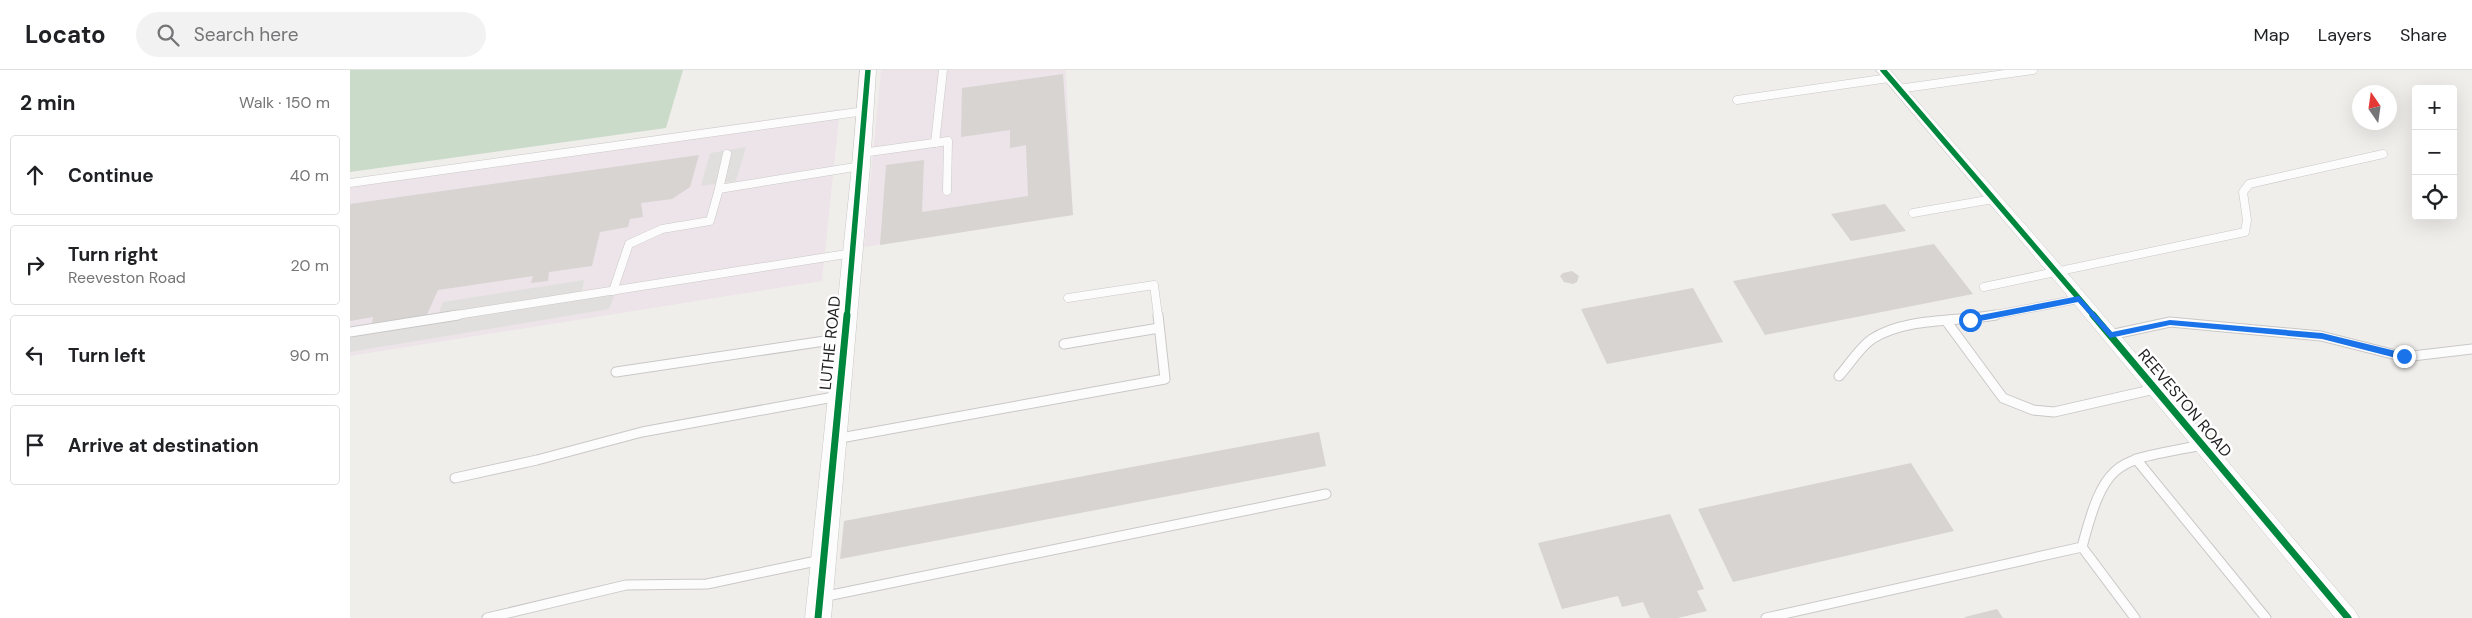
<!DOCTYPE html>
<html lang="en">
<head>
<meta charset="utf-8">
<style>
	:root { --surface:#fff; --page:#f2f2f2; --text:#202124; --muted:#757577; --line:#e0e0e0 }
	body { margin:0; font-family:"DM Sans",sans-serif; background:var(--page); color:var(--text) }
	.controls { position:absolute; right:15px; top:15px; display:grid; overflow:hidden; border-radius:5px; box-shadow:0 5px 20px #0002 }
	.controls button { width:45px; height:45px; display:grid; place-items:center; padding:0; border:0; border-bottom:1px solid var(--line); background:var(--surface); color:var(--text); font:25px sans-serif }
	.compass { position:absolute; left:2002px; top:15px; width:45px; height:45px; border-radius:50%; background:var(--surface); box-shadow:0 5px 20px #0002; rotate:347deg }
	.stop { position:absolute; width:15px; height:15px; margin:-11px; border:4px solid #1a73e8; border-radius:50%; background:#fff }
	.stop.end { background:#1a73e8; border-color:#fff; box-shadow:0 1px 5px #0008 }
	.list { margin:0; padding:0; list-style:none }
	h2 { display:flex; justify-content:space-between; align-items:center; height:65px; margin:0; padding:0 20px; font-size:21px }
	h2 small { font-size:16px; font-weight:400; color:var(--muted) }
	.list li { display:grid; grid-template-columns:32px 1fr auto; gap:15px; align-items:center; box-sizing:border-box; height:80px; margin:0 10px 10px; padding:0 10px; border:1px solid var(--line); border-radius:5px }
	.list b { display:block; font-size:19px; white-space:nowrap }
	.list p { margin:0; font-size:16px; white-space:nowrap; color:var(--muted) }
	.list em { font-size:16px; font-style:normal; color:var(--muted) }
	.icon { flex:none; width:28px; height:28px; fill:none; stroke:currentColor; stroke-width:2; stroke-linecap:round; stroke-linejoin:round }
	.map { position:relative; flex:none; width:2122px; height:548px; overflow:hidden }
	header { display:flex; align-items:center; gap:30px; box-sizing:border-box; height:70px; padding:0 25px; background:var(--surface); border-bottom:1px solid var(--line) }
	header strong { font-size:24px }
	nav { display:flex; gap:28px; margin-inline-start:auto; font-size:18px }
	.search { width:350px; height:45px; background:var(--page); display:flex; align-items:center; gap:12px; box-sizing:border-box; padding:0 18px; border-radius:28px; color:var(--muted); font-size:19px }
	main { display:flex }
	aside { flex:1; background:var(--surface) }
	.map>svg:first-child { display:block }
	.industrial { fill:#ede4e9 }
	.cemetery { fill:#cadbca }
	.parking { fill:#e0dfde }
	.building { fill:#d7d4d2 }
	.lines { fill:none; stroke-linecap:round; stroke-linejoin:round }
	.service-far1-casing { stroke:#c9c8c7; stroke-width:9 }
	.service-casing { stroke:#c9c8c7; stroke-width:11 }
	.minor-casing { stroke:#c9c8c7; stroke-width:1 }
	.tertiary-casing { stroke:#c9c8c7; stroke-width:1 }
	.service-far1 { stroke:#fdfcfc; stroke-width:8 }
	.service { stroke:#fdfcfc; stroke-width:9 }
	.minor { fill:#fdfcfc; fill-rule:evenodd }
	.tertiary { fill:#fdfcfc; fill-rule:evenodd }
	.cycleway-far1-casing { stroke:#fff; stroke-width:8 }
	.cycleway-casing { stroke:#fff; stroke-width:10 }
	.cycleway-far1 { stroke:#00873e; stroke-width:5.5 }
	.cycleway { stroke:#00873e; stroke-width:7 }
	.route { fill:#1a73e8 }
	.labels { text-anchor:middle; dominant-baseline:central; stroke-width:5; stroke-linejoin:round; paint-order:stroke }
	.street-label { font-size:16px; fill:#222; stroke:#fff }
</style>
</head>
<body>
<header>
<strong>Locato</strong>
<div class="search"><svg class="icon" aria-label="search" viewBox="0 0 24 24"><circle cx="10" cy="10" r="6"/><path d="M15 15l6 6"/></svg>Search here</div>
<nav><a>Map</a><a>Layers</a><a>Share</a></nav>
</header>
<main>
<aside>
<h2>2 min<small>Walk · 150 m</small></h2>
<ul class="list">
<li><svg class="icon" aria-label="ahead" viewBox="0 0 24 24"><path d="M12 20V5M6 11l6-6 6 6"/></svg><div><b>Continue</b></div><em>40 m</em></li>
<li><svg class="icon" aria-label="right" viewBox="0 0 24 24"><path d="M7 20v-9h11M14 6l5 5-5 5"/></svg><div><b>Turn right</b><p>Reeveston Road</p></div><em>20 m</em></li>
<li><svg class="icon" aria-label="left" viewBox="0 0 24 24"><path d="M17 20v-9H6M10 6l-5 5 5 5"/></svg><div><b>Turn left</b></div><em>90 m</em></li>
<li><svg class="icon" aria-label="arrive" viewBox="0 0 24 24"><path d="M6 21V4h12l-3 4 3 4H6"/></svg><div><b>Arrive at destination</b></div></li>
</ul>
</aside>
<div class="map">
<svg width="2122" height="548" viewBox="0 0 2122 548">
	<rect width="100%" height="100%" fill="#f0eeeb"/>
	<g class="industrial">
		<path d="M531,0H716L723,145L514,177Z"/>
		<path d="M490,39L472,211L0,286V109Z"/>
	</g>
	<path class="cemetery" d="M0,0H333L316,58L0,102Z"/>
	<g class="parking">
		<path d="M396,77L386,111L351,116L360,83Z"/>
		<path d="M234,210L230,230L265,224L259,239L0,282V261L88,246L93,232Z"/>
	</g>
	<g class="building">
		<path d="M713,4L723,145L530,175L536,95L574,90L572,142L678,126L676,75L660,78V60L611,67L612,18Z"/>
		<path d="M349,85L340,117L322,129L291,133L293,147L280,149L278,157L250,162L242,196L199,202L198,211L181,213L183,206L88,220L75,249L21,257L23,247L0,251V134Z"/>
		<path d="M1535,134L1556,161L1501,171L1481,144Z"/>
		<path d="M1584,174L1623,224L1415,265L1383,211Z"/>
		<path d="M1222,201L1229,206L1227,212L1223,214L1214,212L1210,206L1213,203Z"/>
		<path d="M1343,218L1373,272L1257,294L1231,239Z"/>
		<path d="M969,362L976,396L490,489L494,451Z"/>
		<path d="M1561,393L1604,461L1383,512L1348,439Z"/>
		<path d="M1320,444L1354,519L1347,521L1357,541L1328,548H1300L1293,532L1272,537L1268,526L1212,539L1188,473Z"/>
		<path d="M1647,539L1653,548H1615V547Z"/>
	</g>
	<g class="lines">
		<defs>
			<g id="service-far1">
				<path d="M1548,19L1683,0"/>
				<path d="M1387,30L1539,8"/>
				<path d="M585,73L593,0"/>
				<path d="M512,83L598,71L597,121"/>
				<path d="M0,113L515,41"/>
				<path d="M369,119L377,84"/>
				<path d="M1563,143L1643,129"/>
				<path d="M1634,217L1895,162L1897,150L1893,122L1899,114L2033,84"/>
				<path d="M263,221L279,174L312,159L360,151L369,119L511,96"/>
				<path d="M718,228L804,215L808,246"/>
				<path d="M100,246L503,183"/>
				<path d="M1639,246L1729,229"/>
			</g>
			<g id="service">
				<path d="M1597,252L1653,328L1683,340L1704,342L1805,319"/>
				<path d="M0,262L108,245"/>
				<path d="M1760,265L1820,252L1971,266L2054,287L2122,279"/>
				<path d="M714,274L809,258"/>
				<path d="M266,302L495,268"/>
				<path d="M1489,306C1499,295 1510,277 1522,269C1555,247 1608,252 1646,245"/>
				<path d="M485,369L815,309L808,245"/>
				<path d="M1786,389L1916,548"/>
				<path d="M105,408L187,390L292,362L489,326"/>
				<path d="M1732,477L1785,548"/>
				<path d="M472,527L976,424"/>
				<path d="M137,548L276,515L357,514L471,490"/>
				<path d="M1416,548L1732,477C1756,386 1766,392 1852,375"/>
			</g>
			<path id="minor" d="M1526,0H1540L1713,198L2005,541L2009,548H1985L1701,206Z"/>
			<path id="tertiary" d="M510,0H526L520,96L481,548H455L502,96Z"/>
		</defs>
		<use href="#service-far1" class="service-far1-casing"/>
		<use href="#service" class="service-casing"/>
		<use href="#minor" class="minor-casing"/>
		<use href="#tertiary" class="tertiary-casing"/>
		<use href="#service-far1" class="service-far1"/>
		<use href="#service" class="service"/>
		<use href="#minor" class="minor"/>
		<use href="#tertiary" class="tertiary"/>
		<defs>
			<g id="cycleway-far1">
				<path d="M1533,0L1744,246"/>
				<path d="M497,246L518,0"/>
			</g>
			<g id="cycleway">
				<path d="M1743,245L1998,548"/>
				<path d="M468,548L497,245"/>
			</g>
		</defs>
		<use href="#cycleway-far1" class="cycleway-far1-casing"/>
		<use href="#cycleway" class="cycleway-casing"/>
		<use href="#cycleway-far1" class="cycleway-far1"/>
		<use href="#cycleway" class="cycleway"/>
	</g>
	<path class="route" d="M1729,226L1762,262L1820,250L1972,263L2054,283L2058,286L2054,290L1972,269L1820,255L1760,268L1728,232L1620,253L1616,250L1620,247Z"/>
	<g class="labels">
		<g class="street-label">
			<text transform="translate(480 273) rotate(-84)">LUTHE ROAD</text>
			<text transform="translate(1835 333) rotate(50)">REEVESTON ROAD</text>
		</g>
	</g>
</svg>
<div class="controls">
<button>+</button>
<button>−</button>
<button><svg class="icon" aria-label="locate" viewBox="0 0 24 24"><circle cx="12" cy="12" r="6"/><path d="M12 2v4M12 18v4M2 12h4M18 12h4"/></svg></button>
</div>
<svg class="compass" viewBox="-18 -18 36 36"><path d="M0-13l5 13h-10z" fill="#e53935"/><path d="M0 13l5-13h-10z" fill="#757577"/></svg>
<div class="stop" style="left:1620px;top:250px"></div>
<div class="stop end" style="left:2054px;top:286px"></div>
</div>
</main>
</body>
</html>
